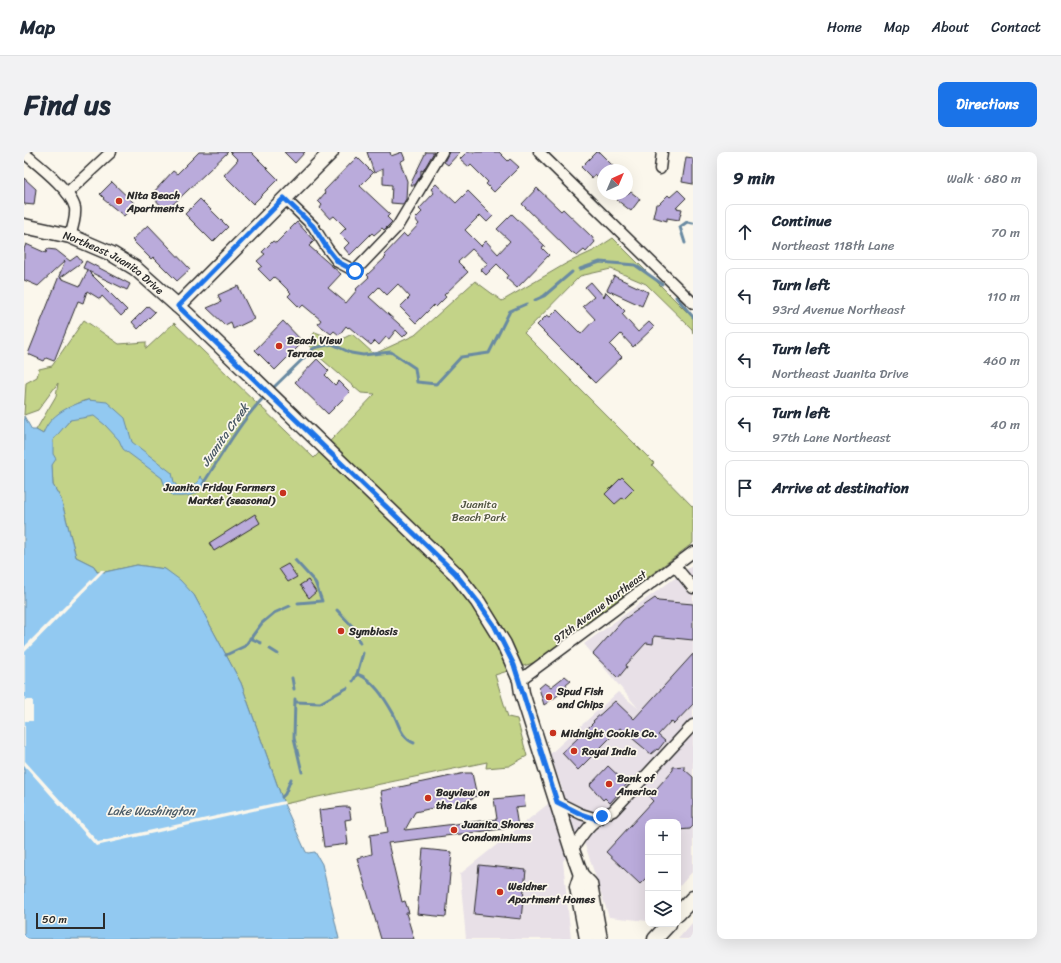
<!DOCTYPE html>
<html lang="en">
<head>
<meta charset="utf-8">
<style>
	:root { --surface:#fff; --page:#f2f2f3; --text:#1f2937; --muted:#747a83; --line:#e0e1e3; --accent:#1a73e8 }
	body { margin:0; font-family:Sriracha,sans-serif; background:var(--page); color:var(--text) }
	.controls { position:absolute; right:12px; bottom:12px; display:grid; overflow:hidden; border-radius:8px; box-shadow:0 4px 16px #0002 }
	.controls button { width:36px; height:36px; display:grid; place-items:center; padding:0; border:0; border-bottom:1px solid var(--line); background:var(--surface); color:var(--text); font:20px sans-serif }
	.compass { position:absolute; left:573px; top:12px; width:36px; height:36px; border-radius:50%; background:var(--surface); box-shadow:0 4px 16px #0002; rotate:44deg }
	.scale { position:absolute; left:12px; bottom:10px; width:69px; box-sizing:border-box; padding-left:4px; border:2px solid #2b2b2b; border-top:0; font-size:11px; line-height:14px; white-space:nowrap; color:#2b2b2b; -webkit-text-stroke:3px #fbf7ec; paint-order:stroke }
	.stop { position:absolute; width:12px; height:12px; margin:-9px; border:3px solid #1a73e8; border-radius:50%; background:#fff }
	.stop.end { background:#1a73e8; border-color:#fff; box-shadow:0 1px 4px #0008 }
	.list { margin:0; padding:0; list-style:none }
	h2 { display:flex; justify-content:space-between; align-items:center; height:52px; margin:0; padding:0 16px; font-size:17px }
	h2 small { font-size:13px; font-weight:400; color:var(--muted) }
	.list li { display:grid; grid-template-columns:26px 1fr auto; gap:12px; align-items:center; box-sizing:border-box; height:56px; margin:0 8px 8px; padding:0 8px; border:1px solid var(--line); border-radius:8px }
	.list b { display:block; font-size:15px; white-space:nowrap }
	.list p { margin:0; font-size:13px; white-space:nowrap; color:var(--muted) }
	.list em { font-size:13px; font-style:normal; color:var(--muted) }
	.icon { flex:none; width:22px; height:22px; fill:none; stroke:currentColor; stroke-width:2; stroke-linecap:round; stroke-linejoin:round }
	.map { position:relative; flex:none; width:669px; height:787px; overflow:hidden; border-radius:8px }
	header { display:flex; align-items:center; gap:24px; box-sizing:border-box; height:56px; padding:0 20px; background:var(--surface); border-bottom:1px solid var(--line) }
	header strong { font-size:19px }
	nav { display:flex; gap:22px; margin-inline-start:auto; font-size:14px }
	.intro { display:flex; align-items:center; justify-content:space-between; box-sizing:border-box; height:96px; padding:0 24px }
	h1 { margin:0; font-size:28px }
	.button { padding:10px 18px; border-radius:8px; background:var(--accent); color:#fff; font-size:14px; font-weight:700 }
	main { display:flex; gap:24px; padding:0 24px }
	aside { flex:1; background:var(--surface); border-radius:8px; box-shadow:0 4px 16px #0002 }
	.map>svg:first-child { display:block }
	.built { fill:#e8e0e7 }
	.green { fill:#c3d388; stroke:#777f5a }
	.water { fill:#92c9f1; stroke:#698aa2 }
	.pier { fill:#fbf7ec }
	.lines { fill:none; stroke-linecap:round; stroke-linejoin:round }
	.stream { stroke:#698aa2; stroke-width:3 }
	.building { fill:#baabdb; stroke:#2b2b2b }
	.street-casing { stroke:#2b2b2b; stroke-width:13 }
	.secondary-casing { stroke:#2b2b2b; stroke-width:17 }
	.street { stroke:#fbf7ec; stroke-width:10 }
	.secondary { stroke:#fbf7ec; stroke-width:14 }
	.route { stroke:#1a73e8; stroke-width:5 }
	.poi-dot { fill:#c8321e; stroke:#fbf7ec; stroke-width:1.5 }
	.labels { text-anchor:middle; dominant-baseline:central; stroke-width:3.5; stroke-linejoin:round; paint-order:stroke }
	.poi-label { font-size:11px; font-weight:bold; fill:#2b2b2b; stroke:#fbf7ec; text-anchor:start }
	.street-label { font-size:11px; fill:#2b2b2b; stroke:#fbf7ec }
	.park-label { font-size:11px; fill:#515542; stroke:#fbf7ec }
	.water-label { font-size:12px; font-style:italic; fill:#4a5a66; stroke:#fbf7ec }
</style>
</head>
<body>
<header>
<strong>Map</strong>
<nav><a>Home</a><a>Map</a><a>About</a><a>Contact</a></nav>
</header>
<div class="intro"><h1>Find us</h1><a class="button">Directions</a></div>
<main>
<div class="map">
<svg width="669" height="787" viewBox="0 0 669 787">
	<rect width="100%" height="100%" fill="#fbf7ec"/>
	<filter id="ink" filterUnits="userSpaceOnUse"><feTurbulence type="fractalNoise" baseFrequency=".025" numOctaves="2"/><feDisplacementMap in="SourceGraphic" scale="8" xChannelSelector="R" yChannelSelector="G"/><feConvolveMatrix kernelMatrix="1 2 1 2 8 2 1 2 1" color-interpolation-filters="sRGB"/></filter>
	<g filter="url(#ink)">
		<g class="built">
			<path d="M669,413V719L654,736V670H624V769L585,765L559,687L539,709L547,787H442L436,722L539,640L526,602L594,540L614,556L560,492Z"/>
			<path d="M669,770V787H654Z"/>
		</g>
		<path class="green" d="M589,86L669,166V181L668,177L622,132L587,117L556,124L500,181L630,311L628,313L669,355V391L512,510L471,523L484,565L493,567L503,604L485,614L462,616L463,610L260,652L217,531L170,443L141,417L113,413L81,420H73L70,414L52,405L37,347L29,333L26,288L67,248C52,246 30,272 19,282L12,278L32,244L34,231L14,258L0,263L2,231L13,225L15,217L28,214L60,168L95,192L122,190V197L150,171L290,306L351,242L337,241L293,203L283,191L291,180L314,189L328,182L350,202L391,183L451,129L478,149L543,111L569,99Z"/>
		<path class="water" d="M64,248L83,250L101,266L108,290L148,321L150,330L155,337L160,338L174,330L176,324L182,331C175,344 162,345 149,344L142,337L138,326L99,297L95,288L81,273L70,264L46,268L29,288V302L32,307L28,313L29,333L37,347L52,405L70,414L73,420H81L113,413L141,417L156,428L170,443L217,531L260,652L282,700L284,701L291,700L298,712L315,787H0V264L8,278H12L19,282C26,262 45,254 64,248Z"/>
		<path class="pier" d="M77,418H81L1,500V548H9V569H1V609L74,690L260,649L261,652L72,694L0,613V495Z"/>
		<g class="lines">
			<g class="stream">
				<path d="M661,91L656,75L663,70L669,71"/>
				<path d="M556,117L576,110L611,113L638,132"/>
				<path d="M652,145L669,165"/>
				<path d="M511,148L520,144L548,120"/>
				<path d="M247,238L290,196L308,192L327,201L339,203L367,200L391,216L393,230L412,232L437,205L465,201L486,159L502,152"/>
				<path d="M179,332C198,302 216,270 241,244"/>
				<path d="M271,408L291,430L298,449L274,451"/>
				<path d="M313,458L328,474L336,491"/>
				<path d="M226,486L237,491"/>
				<path d="M246,497L254,502"/>
				<path d="M202,503L221,494L238,471L250,461L266,454"/>
				<path d="M333,522C349,527 361,547 369,561C375,572 377,586 390,591"/>
				<path d="M268,526L270,537"/>
				<path d="M329,529L333,522L339,501"/>
				<path d="M271,547L270,586L278,620"/>
				<path d="M272,550L296,551L323,536"/>
				<path d="M258,645L261,642L267,627"/>
			</g>
		</g>
		<g class="building">
			<path d="M175,0H204L142,59L127,43L149,19L153,22Z"/>
			<path d="M206,0H227L254,27L229,52L200,23L214,8Z"/>
			<path d="M260,0H281L271,11Z"/>
			<path d="M343,0H366L367,4L378,0L381,7L376,10L383,29L382,47L379,52L367,51L368,33L359,32V17L350,21Z"/>
			<path d="M402,0H410L399,19L397,18V23L391,33H386Z"/>
			<path d="M425,0H436L424,13L420,10Z"/>
			<path d="M443,0H475L484,9L486,7L495,15L470,40L462,32L464,30L447,13L445,15L436,7Z"/>
			<path d="M572,0H575L593,18H579V30L571,22L568,26L557,15Z"/>
			<path d="M333,5L349,21L336,34L366,62L363,65L368,70L360,78L358,76L350,83L348,81L326,103L320,96L325,91L316,82L322,76L310,64L306,67L296,56L298,53L294,49L301,41L300,39Z"/>
			<path d="M662,5L669,6V32L658,30Z"/>
			<path d="M0,26L12,37L10,53L0,52Z"/>
			<path d="M88,30L111,52L100,64L79,47L80,46L76,42Z"/>
			<path d="M412,32L432,51L444,39L469,64L463,70L456,63L441,78L457,94L462,89L474,102L486,89L473,77L488,62L521,94L518,96L525,103L493,136L482,126L484,123L473,112L462,123L457,118L464,112L448,97L434,110L444,120L420,143L422,145L412,155L410,153L392,171L376,155L386,145L374,132L363,143L355,135L345,145L384,180L379,185L372,178L365,187L362,185L355,193L351,189L347,193L325,175L324,176L322,174L315,183L310,179L307,182L294,172L297,168L279,153L276,156L264,144L267,141L255,129L250,125L246,129L234,117L238,114L233,109L241,102L238,100L249,89L252,91L273,70L290,89L285,94L317,122L304,136L322,151L333,138L332,137L345,125L343,123L362,105L360,103L380,82L383,85L395,72L391,67L398,60L395,57L410,41L407,37Z"/>
			<path d="M513,36L537,59L539,57L568,85L571,90L562,100L560,98L553,104L548,101L498,52Z"/>
			<path d="M654,38L662,46L652,56L658,57L655,68L643,66V69L629,65L632,52H635L644,43L646,45Z"/>
			<path d="M607,40L616,47L607,59L593,48L598,42H605Z"/>
			<path d="M176,47L204,75L189,90L161,62Z"/>
			<path d="M124,73L166,117L153,129L129,105L127,107L108,88Z"/>
			<path d="M2,92L22,101L23,97L32,98L46,109L53,104L58,110L36,126L56,134L64,118L59,116L62,109L106,132L103,138L64,119L103,158L97,164L78,144L76,147L63,139L59,151L54,149L30,209L22,206L20,209L4,202L41,109L14,134L0,128V97Z"/>
			<path d="M590,124L624,140L618,154L583,138Z"/>
			<path d="M567,130L580,145L582,140L601,159L598,162L614,180L625,170L630,175L609,195L597,182L586,193L598,205L571,231L513,173L523,163L526,165L533,158L557,182L571,167L559,154L570,145L561,135Z"/>
			<path d="M214,134L230,167L209,177L207,170L201,173L183,156L197,150L194,143Z"/>
			<path d="M124,154L131,160L114,177L108,170Z"/>
			<path d="M259,169L279,190L251,218L231,198Z"/>
			<path d="M293,207L305,219L301,223L311,233L315,229L326,240L304,262L271,230Z"/>
			<path d="M598,325L610,337L600,347L598,346L591,352L581,342Z"/>
			<path d="M231,362L236,371L190,399L185,391Z"/>
			<path d="M264,412L273,425L264,430L255,417Z"/>
			<path d="M284,428L292,440L285,446L276,433Z"/>
			<path d="M631,446L634,449L669,452V488L630,484L629,492L622,491L602,513L603,515L594,526L569,502L599,468Z"/>
			<path d="M669,502V552L650,572L647,569L634,583L641,589L634,598L633,597L627,602L596,576L554,618L538,601L554,586L552,584L557,579L559,581L570,570L569,569L591,549L610,567Z"/>
			<path d="M541,524L547,529L542,533L543,537L520,553L515,536L521,531L527,535Z"/>
			<path d="M584,614L603,632L586,651L581,646L579,648L566,633Z"/>
			<path d="M660,614V617L669,625V674L666,677L654,678V670H624V724L616,732L582,700L629,649L625,645L649,618V615Z"/>
			<path d="M441,621H448L453,644L449,645V647L391,660L381,678L473,667L470,647L500,644L501,655L491,656L494,675L364,691L378,750L381,749L385,761H382L390,787H357L333,706L348,702L346,683L364,680L357,639Z"/>
			<path d="M319,655H325L327,667L321,668L324,692L300,695L295,658Z"/>
			<path d="M399,697L428,700L422,765L393,762Z"/>
			<path d="M455,713L502,718L497,767L450,762Z"/>
		</g>
		<g class="lines">
			<defs>
				<g id="street">
					<path d="M515,0L669,151"/>
					<path d="M0,1C14,13 47,38 51,56C52,65 49,75 46,84"/>
					<path d="M636,17L638,0"/>
					<path d="M43,41L87,0"/>
					<path d="M260,46L289,74L303,96L314,110L331,119L373,75L418,0"/>
					<path d="M651,414L669,436"/>
					<path d="M496,528L669,400"/>
					<path d="M533,650L557,662L573,667"/>
					<path d="M548,698C562,678 566,669 589,659L669,573"/>
				</g>
				<g id="secondary">
					<path id="s1" d="M0,74L46,84L88,102L111,116L164,163L431,421L454,450L480,492L496,528L498,541L548,698L557,723L566,732L576,787"/>
					<path d="M154,154L307,0"/>
					<path d="M557,723L553,735L563,787"/>
					<path d="M654,762L669,746"/>
					<path d="M631,787L645,772"/>
				</g>
			</defs>
			<use href="#street" class="street-casing"/>
			<use href="#secondary" class="secondary-casing"/>
			<use href="#street" class="street"/>
			<use href="#secondary" class="secondary"/>
		</g>
	</g>
	<g class="lines" filter="url(#ink)">
		<path class="route" d="M331,119L314,110L303,96L289,74L260,46L154,154L431,421L454,450L470,473L490,513L533,650L557,662L572,667L578,664"/>
	</g>
	<g class="poi-dot">
		<circle cx="95" cy="49" r="4"/>
		<circle cx="255" cy="194" r="4"/>
		<circle cx="259" cy="341" r="4"/>
		<circle cx="317" cy="479" r="4"/>
		<circle cx="525" cy="545" r="4"/>
		<circle cx="529" cy="581" r="4"/>
		<circle cx="550" cy="599" r="4"/>
		<circle cx="585" cy="632" r="4"/>
		<circle cx="404" cy="646" r="4"/>
		<circle cx="430" cy="678" r="4"/>
		<circle cx="476" cy="740" r="4"/>
	</g>
	<g class="labels">
		<g class="poi-label">
			<text x="103" y="43">Nita Beach<tspan x="103" dy="13">Apartments</tspan></text>
			<text x="263" y="188">Beach View<tspan x="263" dy="13">Terrace</tspan></text>
			<text x="251" y="335" text-anchor="end">Juanita Friday Farmers<tspan x="251" dy="13">Market (seasonal)</tspan></text>
			<text x="325" y="479">Symbiosis</text>
			<text x="533" y="539">Spud Fish<tspan x="533" dy="13">and Chips</tspan></text>
			<text x="537" y="581">Midnight Cookie Co.</text>
			<text x="558" y="599">Royal India</text>
			<text x="593" y="626">Bank of<tspan x="593" dy="13">America</tspan></text>
			<text x="412" y="640">Bayview on<tspan x="412" dy="13">the Lake</tspan></text>
			<text x="438" y="672">Juanita Shores<tspan x="438" dy="13">Condominiums</tspan></text>
			<text x="484" y="734">Weidner<tspan x="484" dy="13">Apartment Homes</tspan></text>
		</g>
		<g class="street-label">
			<text stroke="none"><textPath href="#s1" startOffset="98">Northeast Juanita Drive</textPath></text>
			<text transform="translate(576 455) rotate(-37)">97th Avenue Northeast</text>
		</g>
		<g class="park-label">
			<text x="455" y="352">Juanita<tspan x="455" dy="13">Beach Park</tspan></text>
		</g>
		<g class="water-label">
			<text transform="translate(201 283) rotate(-55)">Juanita Creek</text>
			<text x="127" y="659">Lake Washington</text>
		</g>
	</g>
</svg>
<div class="controls">
<button>+</button>
<button>−</button>
<button><svg class="icon" aria-label="layers" viewBox="0 0 24 24"><path d="M12 4l9 5-9 5-9-5zM3 14l9 5 9-5"/></svg></button>
</div>
<svg class="compass" viewBox="-18 -18 36 36"><path d="M0-13l5 13h-10z" fill="#e53935"/><path d="M0 13l5-13h-10z" fill="#747a83"/></svg>
<div class="scale">50 m</div>
<div class="stop" style="left:331px;top:119px"></div>
<div class="stop end" style="left:578px;top:664px"></div>
</div>
<aside>
<h2>9 min<small>Walk · 680 m</small></h2>
<ul class="list">
<li><svg class="icon" aria-label="ahead" viewBox="0 0 24 24"><path d="M12 20V5M6 11l6-6 6 6"/></svg><div><b>Continue</b><p>Northeast 118th Lane</p></div><em>70 m</em></li>
<li><svg class="icon" aria-label="left" viewBox="0 0 24 24"><path d="M17 20v-9H6M10 6l-5 5 5 5"/></svg><div><b>Turn left</b><p>93rd Avenue Northeast</p></div><em>110 m</em></li>
<li><svg class="icon" aria-label="left" viewBox="0 0 24 24"><path d="M17 20v-9H6M10 6l-5 5 5 5"/></svg><div><b>Turn left</b><p>Northeast Juanita Drive</p></div><em>460 m</em></li>
<li><svg class="icon" aria-label="left" viewBox="0 0 24 24"><path d="M17 20v-9H6M10 6l-5 5 5 5"/></svg><div><b>Turn left</b><p>97th Lane Northeast</p></div><em>40 m</em></li>
<li><svg class="icon" aria-label="arrive" viewBox="0 0 24 24"><path d="M6 21V4h12l-3 4 3 4H6"/></svg><div><b>Arrive at destination</b></div></li>
</ul>
</aside>
</main>
</body>
</html>
